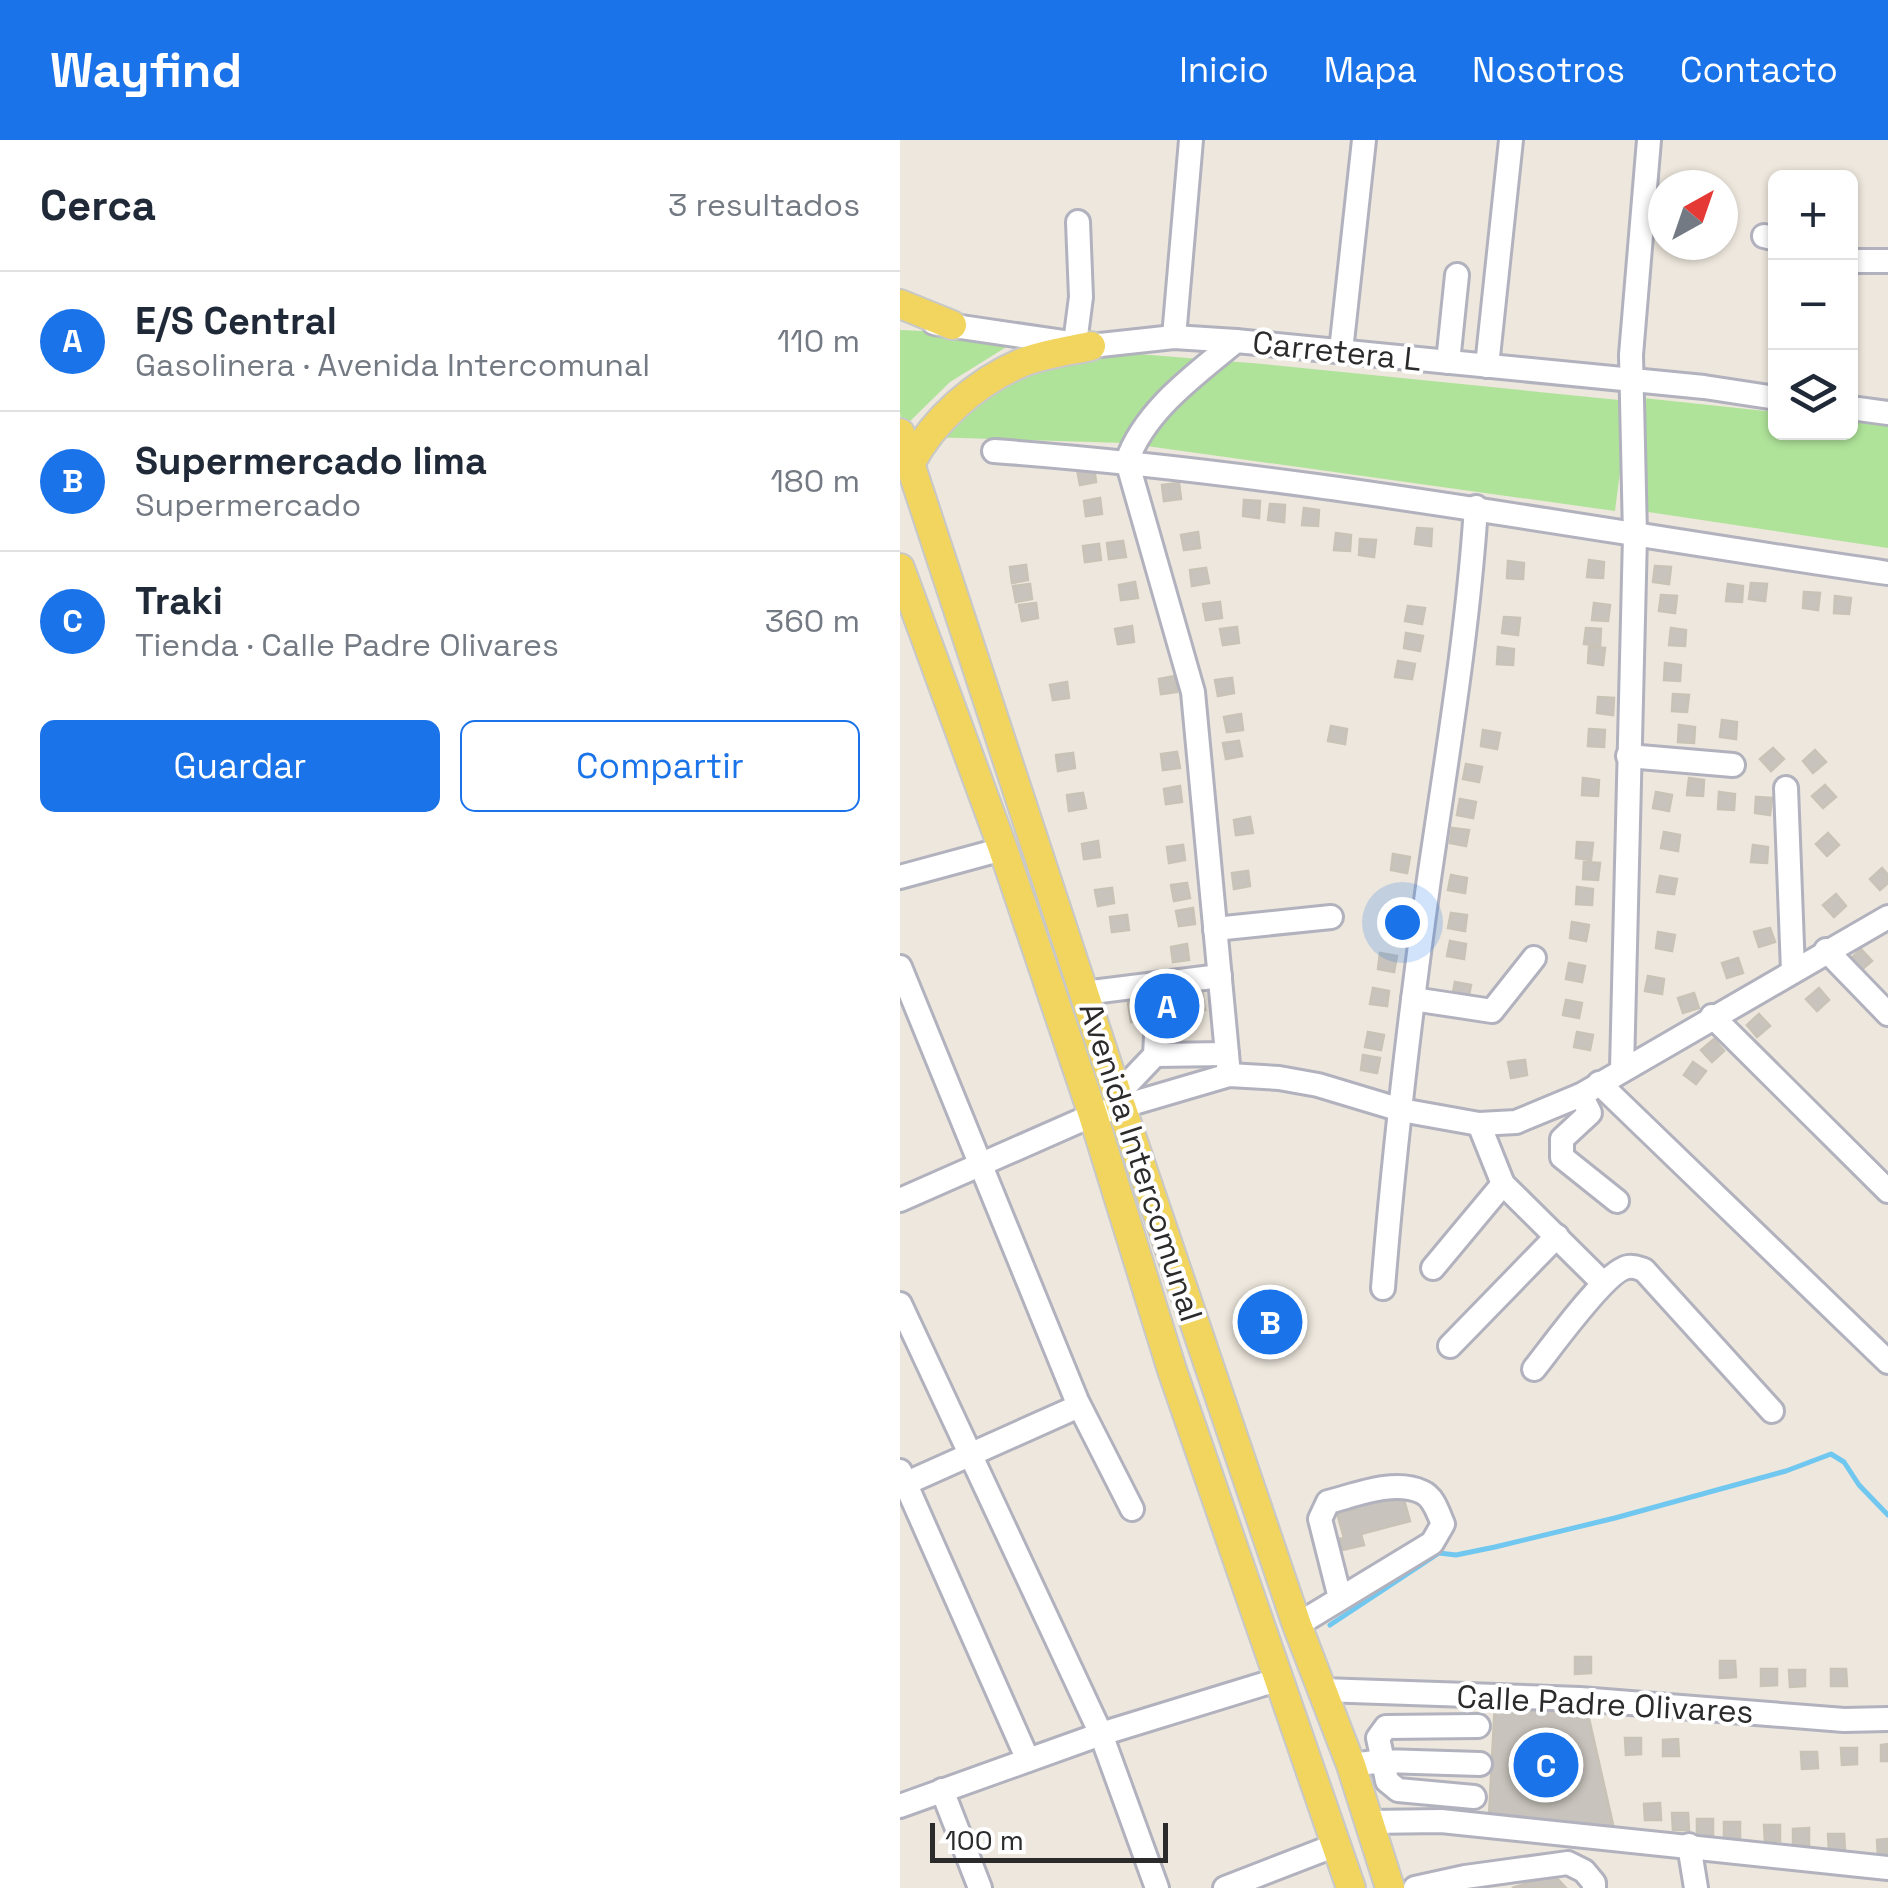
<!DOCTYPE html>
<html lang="es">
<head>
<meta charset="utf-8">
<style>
	:root { --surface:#fff; --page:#f2f2f3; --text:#1f2937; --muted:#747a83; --line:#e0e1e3; --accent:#1a73e8 }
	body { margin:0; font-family:"Space Grotesk",sans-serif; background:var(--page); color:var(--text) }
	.controls { position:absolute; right:30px; top:30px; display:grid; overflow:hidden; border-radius:15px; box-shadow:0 2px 8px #0004 }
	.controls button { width:90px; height:90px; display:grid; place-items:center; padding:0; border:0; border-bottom:2px solid var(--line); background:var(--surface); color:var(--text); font:50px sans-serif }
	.compass { position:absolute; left:748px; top:30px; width:90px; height:90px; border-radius:50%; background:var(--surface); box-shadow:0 2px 8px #0004; rotate:40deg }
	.scale { position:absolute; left:30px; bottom:25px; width:238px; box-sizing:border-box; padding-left:10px; border:5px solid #2b2b2b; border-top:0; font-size:28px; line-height:35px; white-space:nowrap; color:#2b2b2b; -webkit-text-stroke:8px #fff; paint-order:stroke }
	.you { position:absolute; left:502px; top:782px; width:35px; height:35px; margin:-25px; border:8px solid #fff; border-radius:50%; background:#1a73e8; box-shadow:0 0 0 15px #1a73e833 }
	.badge { display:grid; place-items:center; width:65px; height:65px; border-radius:50%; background:var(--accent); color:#fff; font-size:32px; font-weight:700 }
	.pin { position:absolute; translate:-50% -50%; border:5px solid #fff; box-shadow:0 2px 10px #0006 }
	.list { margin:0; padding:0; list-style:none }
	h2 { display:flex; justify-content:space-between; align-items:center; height:130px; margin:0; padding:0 40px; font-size:42px }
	h2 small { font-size:32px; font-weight:400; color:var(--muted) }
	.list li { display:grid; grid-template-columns:65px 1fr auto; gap:30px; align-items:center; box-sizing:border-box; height:140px; padding:0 40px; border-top:2px solid var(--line) }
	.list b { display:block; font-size:38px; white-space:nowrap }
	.list p { margin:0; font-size:32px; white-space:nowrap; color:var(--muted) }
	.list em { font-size:32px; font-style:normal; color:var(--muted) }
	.actions { display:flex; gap:20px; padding:30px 40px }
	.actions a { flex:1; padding:22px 0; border:2px solid var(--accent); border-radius:15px; text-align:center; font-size:35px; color:var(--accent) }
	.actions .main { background:var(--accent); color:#fff }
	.icon { flex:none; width:55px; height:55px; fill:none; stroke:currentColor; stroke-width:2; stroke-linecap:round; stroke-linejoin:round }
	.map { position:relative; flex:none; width:988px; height:1748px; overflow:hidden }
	header { display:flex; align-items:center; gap:60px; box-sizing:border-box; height:140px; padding:0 50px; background:var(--accent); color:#fff }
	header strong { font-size:48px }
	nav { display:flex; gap:55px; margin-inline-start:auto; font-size:35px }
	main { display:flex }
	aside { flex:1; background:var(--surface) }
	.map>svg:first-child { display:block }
	.green { fill:#afe399 }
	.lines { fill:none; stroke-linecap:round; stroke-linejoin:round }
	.stream { stroke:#70c7ef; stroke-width:5 }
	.building { fill:#c8c3bc; stroke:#c8c3b6; stroke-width:2.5 }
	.minor-casing { stroke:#b1b2be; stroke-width:28 }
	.major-casing { stroke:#c8c8c8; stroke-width:32 }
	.minor { stroke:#fff; stroke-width:22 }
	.major { stroke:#f1d55e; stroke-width:28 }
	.labels { text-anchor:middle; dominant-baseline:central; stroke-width:8; stroke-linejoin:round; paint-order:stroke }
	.street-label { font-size:32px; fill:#2b2b2b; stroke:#fff }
</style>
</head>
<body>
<header>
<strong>Wayfind</strong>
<nav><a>Inicio</a><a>Mapa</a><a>Nosotros</a><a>Contacto</a></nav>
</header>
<main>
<aside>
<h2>Cerca<small>3 resultados</small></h2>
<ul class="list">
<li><span class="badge">A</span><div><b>E/S Central</b><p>Gasolinera · Avenida Intercomunal</p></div><em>110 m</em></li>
<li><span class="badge">B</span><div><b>Supermercado lima</b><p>Supermercado</p></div><em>180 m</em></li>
<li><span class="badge">C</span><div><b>Traki</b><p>Tienda · Calle Padre Olivares</p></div><em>360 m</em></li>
</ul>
<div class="actions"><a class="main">Guardar</a><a>Compartir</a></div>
</aside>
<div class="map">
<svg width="988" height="1748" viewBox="0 0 988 1748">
	<rect width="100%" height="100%" fill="#ede7dd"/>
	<g class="green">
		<path d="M0,190L114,195L116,201L50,242L4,287L0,274Z"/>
		<path d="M163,208L363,224L729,261L715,371L225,303L28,297L54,269Z"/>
		<path d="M743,258L875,272L876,292H951V280L988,284V408L735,370Z"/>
	</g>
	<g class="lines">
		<path class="stream" d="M430,1485L539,1413L556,1415L595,1407L715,1378L886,1331L931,1314L944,1322L959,1345L988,1375"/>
	</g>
	<g class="building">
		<path d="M194,327L196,342L180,345L177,329Z"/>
		<path d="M279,343L281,359L264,361L262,345Z"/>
		<path d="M200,358L202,374L186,376L184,361Z"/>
		<path d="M344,360L360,361L359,378L343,376Z"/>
		<path d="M370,364L385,365L384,382L368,380Z"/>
		<path d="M404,368L419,370L418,386L402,385Z"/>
		<path d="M517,388L532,389L531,406L515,404Z"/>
		<path d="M298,392L300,408L284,410L281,395Z"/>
		<path d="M436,393L451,395L450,411L434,410Z"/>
		<path d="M460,399L476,400L474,417L459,415Z"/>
		<path d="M223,401L226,417L209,419L207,403Z"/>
		<path d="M199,404L201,420L185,422L183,406Z"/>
		<path d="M689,420L704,422L703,438L687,437Z"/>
		<path d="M608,421L624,423L623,439L607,438Z"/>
		<path d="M126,425L128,440L112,443L110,427Z"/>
		<path d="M755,426L771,427L769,444L753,442Z"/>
		<path d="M306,428L309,443L292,446L290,430Z"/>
		<path d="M235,442L238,458L221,460L219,445Z"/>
		<path d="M851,443L867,444L865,461L849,459Z"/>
		<path d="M130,444L132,459L116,462L113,446Z"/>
		<path d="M828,444L843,446L842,462L826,461Z"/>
		<path d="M904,452L920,453L918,470L903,468Z"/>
		<path d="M761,455L777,456L775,473L759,471Z"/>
		<path d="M935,456L951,458L949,474L934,473Z"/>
		<path d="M320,462L322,478L306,480L303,464Z"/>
		<path d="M136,463L138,478L122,481L119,465Z"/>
		<path d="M694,463L710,465L708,481L692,480Z"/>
		<path d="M508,466L525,468L522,484L505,481Z"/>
		<path d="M604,477L620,478L618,495L602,493Z"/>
		<path d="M232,486L234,502L218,504L215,489Z"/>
		<path d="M337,487L339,503L323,505L320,489Z"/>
		<path d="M686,488L701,489L700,506L684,504Z"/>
		<path d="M771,488L786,490L785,506L769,505Z"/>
		<path d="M506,493L523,496L520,511L504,508Z"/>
		<path d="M598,507L614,509L613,525L597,524Z"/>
		<path d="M689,507L705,508L703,525L688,523Z"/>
		<path d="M498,521L515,524L512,539L495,537Z"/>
		<path d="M765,523L781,525L780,541L764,540Z"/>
		<path d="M275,536L277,552L261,554L259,539Z"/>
		<path d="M332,538L334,553L318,556L315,540Z"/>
		<path d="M167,542L169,558L153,560L150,545Z"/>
		<path d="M773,554L789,555L787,572L772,571Z"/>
		<path d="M698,557L714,558L713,575L697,573Z"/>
		<path d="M341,574L343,590L327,592L324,577Z"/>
		<path d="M822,580L837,582L836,599L820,597Z"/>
		<path d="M779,585L795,587L794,603L778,602Z"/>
		<path d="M431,586L447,589L445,604L428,601Z"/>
		<path d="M689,589L705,590L704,607L688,606Z"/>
		<path d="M583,590L600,593L597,609L581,606Z"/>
		<path d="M339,601L342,616L326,619L323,603Z"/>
		<path d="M873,608L884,619L871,631L860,619Z"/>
		<path d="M915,610L926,622L913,633L903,621Z"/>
		<path d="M277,612L280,628L263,630L261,614Z"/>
		<path d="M173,613L175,628L158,631L156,615Z"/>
		<path d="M566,624L582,627L579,642L563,639Z"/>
		<path d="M683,638L699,640L698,656L682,655Z"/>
		<path d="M789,638L804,640L803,656L787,655Z"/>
		<path d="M925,645L936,657L923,668L912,656Z"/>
		<path d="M280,646L282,662L266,664L264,649Z"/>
		<path d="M756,652L772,655L769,671L753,668Z"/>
		<path d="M819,652L835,654L834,670L818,669Z"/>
		<path d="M183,653L186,668L169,671L167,655Z"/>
		<path d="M856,657L872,658L870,675L855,673Z"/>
		<path d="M560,659L576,662L573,678L557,675Z"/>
		<path d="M350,677L353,693L336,695L334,680Z"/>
		<path d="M552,688L569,690L566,706L550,703Z"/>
		<path d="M764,692L780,695L778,711L761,708Z"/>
		<path d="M928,693L939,705L927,716L916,704Z"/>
		<path d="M198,701L200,717L184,719L182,704Z"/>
		<path d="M677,702L693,703L691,720L676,718Z"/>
		<path d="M283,705L285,720L269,723L267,707Z"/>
		<path d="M853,705L868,707L867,723L851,722Z"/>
		<path d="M493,714L510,717L507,733L491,730Z"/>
		<path d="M684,722L700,723L698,740L683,739Z"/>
		<path d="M982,728L988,735V743L980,750L970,739Z"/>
		<path d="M348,731L350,746L334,749L332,733Z"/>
		<path d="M551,735L567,738L565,753L548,750Z"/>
		<path d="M760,736L777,739L774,754L757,752Z"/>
		<path d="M287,743L290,758L274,761L271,745Z"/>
		<path d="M677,747L693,749L692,765L676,764Z"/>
		<path d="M212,748L214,763L198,766L195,750Z"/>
		<path d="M936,754L946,766L934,777L923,765Z"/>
		<path d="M293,768L295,784L279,786L276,771Z"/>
		<path d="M482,770L499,773L496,789L480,786Z"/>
		<path d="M551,773L567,775L565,791L548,788Z"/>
		<path d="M227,775L229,790L212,792L210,777Z"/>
		<path d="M672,782L689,785L686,801L670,798Z"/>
		<path d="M870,788L875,802L859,807L854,792Z"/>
		<path d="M758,792L775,795L772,811L756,808Z"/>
		<path d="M550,801L566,804L564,819L547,816Z"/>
		<path d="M287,804L289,820L273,822L271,807Z"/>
		<path d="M961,809L972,821L959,832L949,820Z"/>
		<path d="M480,813L497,816L494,832L478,829Z"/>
		<path d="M838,818L843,833L827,838L822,823Z"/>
		<path d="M669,823L685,826L682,842L666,839Z"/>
		<path d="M748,836L764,839L762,854L745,851Z"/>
		<path d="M555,842L571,845L568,860L552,857Z"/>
		<path d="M473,848L489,851L487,866L470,864Z"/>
		<path d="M919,848L929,860L917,871L906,859Z"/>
		<path d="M302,851L305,870L231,882L228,863Z"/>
		<path d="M794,853L799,868L783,873L778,858Z"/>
		<path d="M666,860L682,863L679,878L663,875Z"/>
		<path d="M859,874L870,886L857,897L847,885Z"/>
		<path d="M468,892L484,895L481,910L465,907Z"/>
		<path d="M677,892L693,895L690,910L674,907Z"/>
		<path d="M814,899L824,911L812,922L801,910Z"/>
		<path d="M463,915L480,918L477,933L461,930Z"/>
		<path d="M625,920L627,935L611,938L608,922Z"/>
		<path d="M793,922L806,931L796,944L784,935Z"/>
		<path d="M502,1353L510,1381L461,1394L464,1405L442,1410L439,1399L444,1398L437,1373L456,1369L455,1365Z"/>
		<path d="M675,1517H691V1533L675,1534Z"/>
		<path d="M820,1521H835L836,1537L820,1538Z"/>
		<path d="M861,1529H877V1545L861,1546Z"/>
		<path d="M931,1529H946L947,1546H931Z"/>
		<path d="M889,1530H905V1546L890,1547Z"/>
		<path d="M595,1561L688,1574L714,1689L589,1676Z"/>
		<path d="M725,1598H741V1614L726,1615Z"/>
		<path d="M778,1599L779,1616H763V1600Z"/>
		<path d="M988,1604V1621H981V1605Z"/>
		<path d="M941,1608H957V1624L942,1625Z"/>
		<path d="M901,1612H917L918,1628L902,1629Z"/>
		<path d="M760,1663L761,1680H745L744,1664Z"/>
		<path d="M772,1673H788L789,1690H773Z"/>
		<rect x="797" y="1679" width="16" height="17"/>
		<path d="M824,1682H840V1698L824,1699Z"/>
		<path d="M864,1685H880V1701L865,1702Z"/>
		<path d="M909,1688V1705H893V1689Z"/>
		<path d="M928,1694H944L945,1710L929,1711Z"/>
		<path d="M988,1699V1716H978L977,1700Z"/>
		<path d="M654,1735L666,1748H612Z"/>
	</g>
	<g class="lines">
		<defs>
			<g id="minor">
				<path d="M864,96L876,99"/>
				<path d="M951,121H988"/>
				<path d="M34,183L191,206L274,197L336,201L804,247L876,258"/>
				<path d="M274,197L291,0"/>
				<path d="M175,203L181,157L178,82"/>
				<path d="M441,211L464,0"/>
				<path d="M548,222L557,135"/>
				<path d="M587,226L611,0"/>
				<path d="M951,268L988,273"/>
				<path d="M94,311C395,333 690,390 988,433"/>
				<path d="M728,616L833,625"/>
				<path d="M886,648L893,831"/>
				<path d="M0,737L103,709"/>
				<path d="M315,789L431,777"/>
				<path d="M926,810L988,874"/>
				<path d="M0,827L177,1261L232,1369"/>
				<path d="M184,853L320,836"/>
				<path d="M513,859L592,871L634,818"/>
				<path d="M812,876L988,1051"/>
				<path d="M255,915L327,914"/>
				<path d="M722,929L735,396L731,215L749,0"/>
				<path d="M329,935L293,552L227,321C245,270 295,235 336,201"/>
				<path d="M699,943L988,1222"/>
				<path d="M219,953L255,915L257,877"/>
				<path d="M681,955L690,973L662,999V1017L717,1061"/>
				<path d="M579,984L603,1044L703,1143"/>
				<path d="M0,1060L193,975L329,935L379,938L418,945L501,970L579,984L616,982L681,955L988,777"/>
				<path d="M533,1128L603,1044"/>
				<path d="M483,1148C494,1011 510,875 529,739C547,615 568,492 576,367"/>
				<path d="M0,1164L201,1594L257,1748"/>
				<path d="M550,1206L657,1096"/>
				<path d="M634,1229C651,1208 706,1130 728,1127C735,1126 738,1128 744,1130L872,1271"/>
				<path d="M0,1331L128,1620"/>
				<path d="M0,1346L179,1266"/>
				<path d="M397,1485L532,1403L543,1384C538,1373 534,1357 522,1352C494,1339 456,1355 428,1362L420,1379L440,1458"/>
				<path d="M422,1550L680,1559L944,1580L988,1579"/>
				<path d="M578,1586L486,1587L478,1598L483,1621L580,1624"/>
				<path d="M451,1625L483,1621L487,1641L498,1650L574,1657"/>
				<path d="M42,1650L80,1748"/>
				<path d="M0,1666L201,1594L380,1539"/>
				<path d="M468,1682L541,1681L988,1728"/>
				<path d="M789,1705L796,1748"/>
				<path d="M325,1748L436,1705"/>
				<path d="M515,1748L565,1737L668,1723L684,1731L694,1743V1748"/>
			</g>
			<g id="major">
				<path d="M0,164L52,185"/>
				<path d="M0,293L221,966L397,1485L451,1625L490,1748"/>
				<path d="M10,324C33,280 75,243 121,223C142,214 168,211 191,206"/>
				<path d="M0,428L103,709L193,975L272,1230L451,1748"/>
			</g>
		</defs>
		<use href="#minor" class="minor-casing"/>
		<use href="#major" class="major-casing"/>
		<use href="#minor" class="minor"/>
		<use href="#major" class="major"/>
	</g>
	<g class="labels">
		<g class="street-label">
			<text transform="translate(437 211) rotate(6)">Carretera L</text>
			<text transform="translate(241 1022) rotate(72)">Avenida Intercomunal</text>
			<text transform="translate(705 1564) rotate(3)">Calle Padre Olivares</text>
		</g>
	</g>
</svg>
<div class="controls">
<button>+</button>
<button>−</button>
<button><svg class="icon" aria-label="layers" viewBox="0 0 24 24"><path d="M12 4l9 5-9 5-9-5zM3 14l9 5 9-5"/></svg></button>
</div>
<svg class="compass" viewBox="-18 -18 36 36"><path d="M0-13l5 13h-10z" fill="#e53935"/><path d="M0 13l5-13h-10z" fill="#747a83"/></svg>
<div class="scale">100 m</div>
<div class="you"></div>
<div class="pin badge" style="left:267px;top:866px">A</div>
<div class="pin badge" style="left:370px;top:1182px">B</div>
<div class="pin badge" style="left:646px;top:1625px">C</div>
</div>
</main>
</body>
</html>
